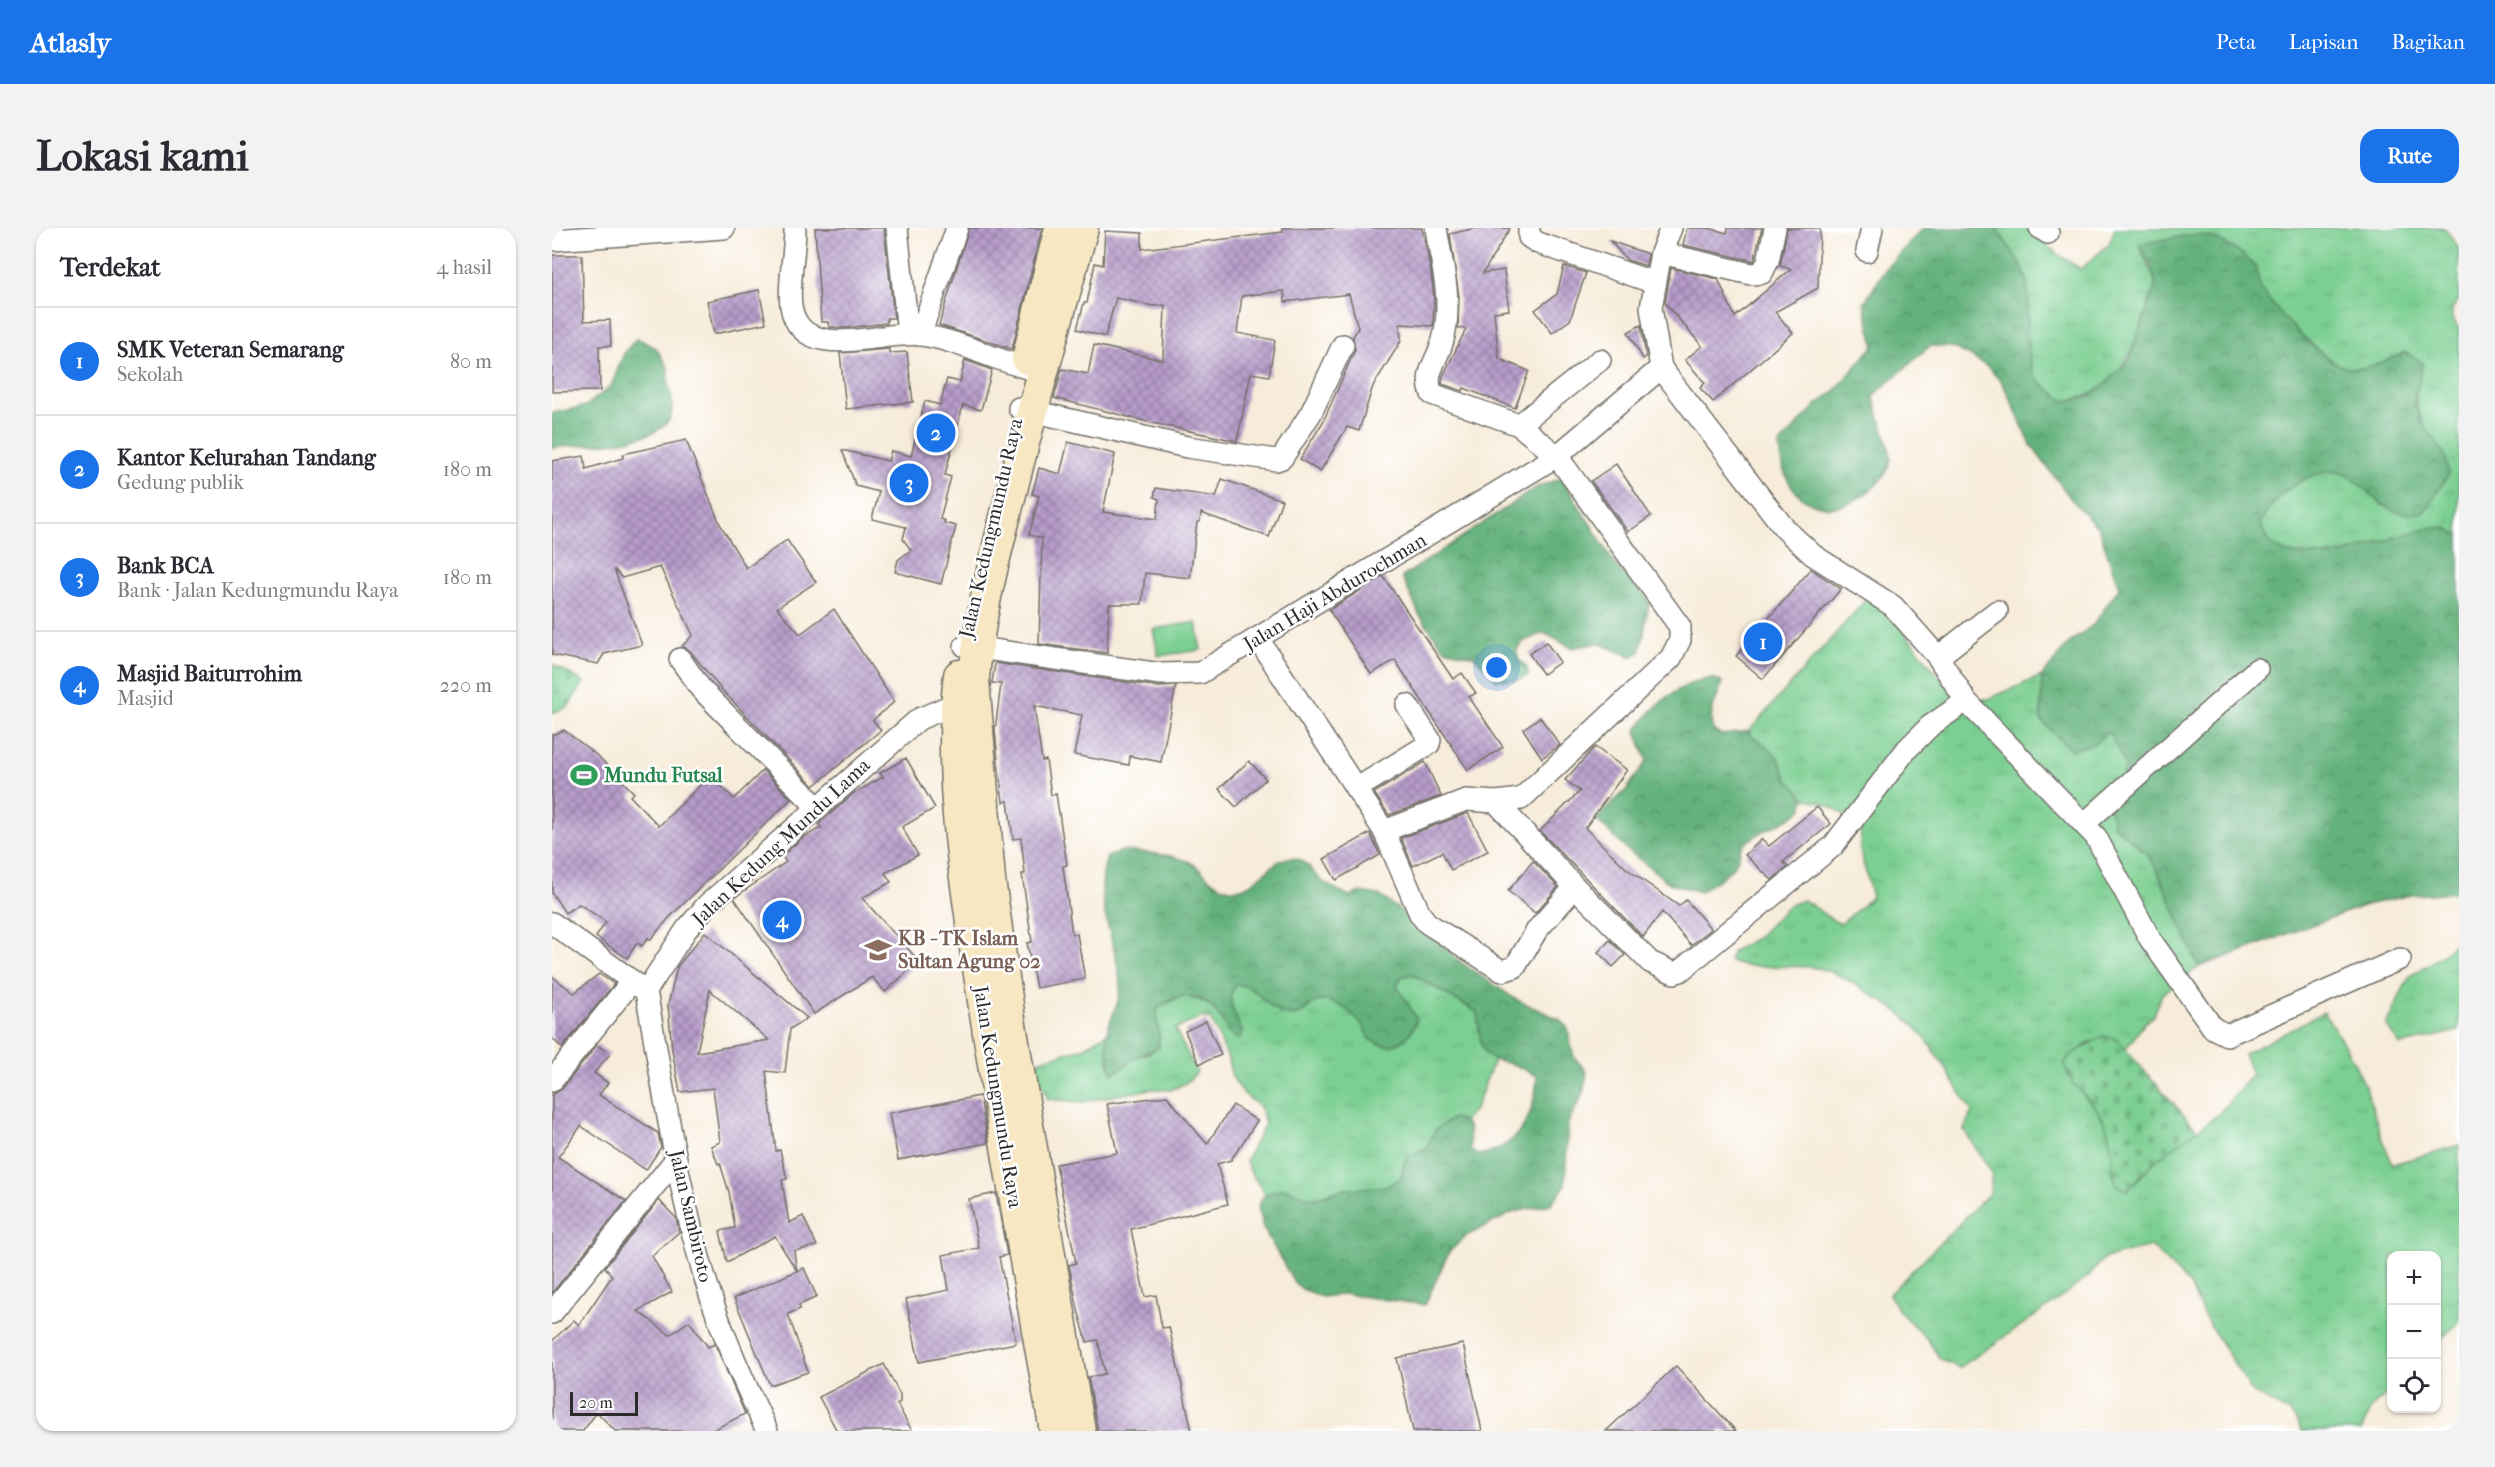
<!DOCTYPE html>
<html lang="id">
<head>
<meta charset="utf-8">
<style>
	:root { --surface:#fff; --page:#f2f2f3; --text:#2b2b33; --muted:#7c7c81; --line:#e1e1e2; --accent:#1a73e8 }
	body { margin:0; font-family:"IM FELL French Canon",serif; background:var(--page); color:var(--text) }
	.controls { position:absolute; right:18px; bottom:18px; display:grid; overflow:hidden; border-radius:12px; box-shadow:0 2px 4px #0004 }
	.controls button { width:54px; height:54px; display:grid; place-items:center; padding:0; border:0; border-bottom:2px solid var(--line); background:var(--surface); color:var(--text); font:30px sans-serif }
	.scale { position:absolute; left:18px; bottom:15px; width:68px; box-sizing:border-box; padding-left:6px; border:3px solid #2b2b2b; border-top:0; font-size:16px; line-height:21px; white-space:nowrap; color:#2b2b2b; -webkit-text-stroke:4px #fff; paint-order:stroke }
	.you { position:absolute; left:945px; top:440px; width:21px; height:21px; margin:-15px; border:4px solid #fff; border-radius:50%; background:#1a73e8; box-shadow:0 0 0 9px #1a73e833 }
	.badge { display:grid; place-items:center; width:39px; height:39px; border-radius:50%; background:var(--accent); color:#fff; font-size:20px; font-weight:700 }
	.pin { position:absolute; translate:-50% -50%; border:3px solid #fff; box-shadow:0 2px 6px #0006 }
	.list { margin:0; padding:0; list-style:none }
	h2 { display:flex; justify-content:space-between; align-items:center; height:78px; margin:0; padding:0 24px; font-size:26px }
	h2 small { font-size:20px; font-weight:400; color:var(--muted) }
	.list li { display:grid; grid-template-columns:39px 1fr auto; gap:18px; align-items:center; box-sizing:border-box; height:108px; padding:0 24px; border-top:2px solid var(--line) }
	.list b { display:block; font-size:22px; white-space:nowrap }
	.list p { margin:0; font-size:20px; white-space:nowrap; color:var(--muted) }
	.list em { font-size:20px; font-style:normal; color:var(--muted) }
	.icon { flex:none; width:33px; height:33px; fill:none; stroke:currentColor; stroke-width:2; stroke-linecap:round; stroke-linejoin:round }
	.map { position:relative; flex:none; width:1907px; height:1203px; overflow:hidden; border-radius:18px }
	header { display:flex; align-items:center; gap:36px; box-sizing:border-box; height:84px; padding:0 30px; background:var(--accent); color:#fff }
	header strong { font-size:28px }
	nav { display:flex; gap:33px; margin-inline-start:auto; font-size:21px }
	.intro { display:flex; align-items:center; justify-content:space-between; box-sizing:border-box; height:144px; padding:0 36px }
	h1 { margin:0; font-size:42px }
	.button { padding:15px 27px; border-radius:18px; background:var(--accent); color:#fff; font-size:21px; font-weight:700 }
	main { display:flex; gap:36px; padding:0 36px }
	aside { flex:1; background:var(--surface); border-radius:18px; box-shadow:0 2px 4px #0004 }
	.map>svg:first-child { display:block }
	.grass { fill:url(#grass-tufts); stroke:#537d5e; stroke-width:1.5 }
	.forest { fill:url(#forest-crowns); stroke:#486e54; stroke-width:1.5 }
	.cemetery { fill:url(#cemetery-stones); stroke:#537d5e; stroke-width:1.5 }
	.pitch { fill:#7bcf92; stroke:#537d5e; stroke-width:1.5 }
	.building { fill:url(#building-cross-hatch); fill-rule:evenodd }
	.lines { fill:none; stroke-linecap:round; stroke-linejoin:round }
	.minor-casing { stroke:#726f68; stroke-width:24 }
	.secondary-casing { stroke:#726f68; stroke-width:33 }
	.minor { stroke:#fff; stroke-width:21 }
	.secondary { stroke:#f7e8c3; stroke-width:30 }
	.labels { text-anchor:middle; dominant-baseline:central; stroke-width:5; stroke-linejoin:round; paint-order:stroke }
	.street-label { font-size:20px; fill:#2b2b2b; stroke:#fff }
	.leisure-label { font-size:20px; font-weight:bold; fill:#27864d; stroke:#fff; text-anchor:start }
	.education-label { font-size:20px; font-weight:bold; fill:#785e54; stroke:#fff; text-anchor:start }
</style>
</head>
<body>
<header>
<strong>Atlasly</strong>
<nav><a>Peta</a><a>Lapisan</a><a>Bagikan</a></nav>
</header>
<div class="intro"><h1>Lokasi kami</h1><a class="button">Rute</a></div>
<main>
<aside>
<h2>Terdekat<small>4 hasil</small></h2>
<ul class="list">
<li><span class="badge">1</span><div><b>SMK Veteran Semarang</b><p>Sekolah</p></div><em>80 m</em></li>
<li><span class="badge">2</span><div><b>Kantor Kelurahan Tandang</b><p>Gedung publik</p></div><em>180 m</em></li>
<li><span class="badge">3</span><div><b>Bank BCA</b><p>Bank · Jalan Kedungmundu Raya</p></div><em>180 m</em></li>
<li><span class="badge">4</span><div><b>Masjid Baiturrohim</b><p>Masjid</p></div><em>220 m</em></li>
</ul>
</aside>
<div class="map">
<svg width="1907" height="1203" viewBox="0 0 1907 1203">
	<defs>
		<pattern id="grass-tufts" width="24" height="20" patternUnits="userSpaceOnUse" patternTransform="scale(1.5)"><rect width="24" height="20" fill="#7bcf92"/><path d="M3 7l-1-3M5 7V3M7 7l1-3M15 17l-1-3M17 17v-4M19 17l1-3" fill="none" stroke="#6ab27e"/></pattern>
		<pattern id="forest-crowns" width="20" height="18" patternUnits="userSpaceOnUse" patternTransform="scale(1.5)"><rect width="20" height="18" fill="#64b27c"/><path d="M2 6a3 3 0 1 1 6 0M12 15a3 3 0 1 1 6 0" fill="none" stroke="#539166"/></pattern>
		<pattern id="cemetery-stones" width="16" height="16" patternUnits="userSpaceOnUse" patternTransform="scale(1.5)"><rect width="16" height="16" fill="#7bcf92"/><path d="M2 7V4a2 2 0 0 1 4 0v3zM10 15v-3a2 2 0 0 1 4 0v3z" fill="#6ab27e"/></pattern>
		<pattern id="building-cross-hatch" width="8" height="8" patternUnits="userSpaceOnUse" patternTransform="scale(1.5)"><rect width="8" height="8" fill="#b79cca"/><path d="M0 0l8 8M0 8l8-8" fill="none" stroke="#957fa4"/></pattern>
	</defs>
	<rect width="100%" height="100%" fill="#fff"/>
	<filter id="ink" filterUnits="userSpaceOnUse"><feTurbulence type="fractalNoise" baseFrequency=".0167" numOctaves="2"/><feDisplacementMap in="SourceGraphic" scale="12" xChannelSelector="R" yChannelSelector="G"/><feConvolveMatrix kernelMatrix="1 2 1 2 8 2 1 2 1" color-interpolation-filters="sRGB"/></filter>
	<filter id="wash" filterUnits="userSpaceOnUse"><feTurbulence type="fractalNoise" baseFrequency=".008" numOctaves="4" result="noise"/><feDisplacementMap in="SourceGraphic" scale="24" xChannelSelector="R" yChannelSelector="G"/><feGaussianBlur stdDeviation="1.35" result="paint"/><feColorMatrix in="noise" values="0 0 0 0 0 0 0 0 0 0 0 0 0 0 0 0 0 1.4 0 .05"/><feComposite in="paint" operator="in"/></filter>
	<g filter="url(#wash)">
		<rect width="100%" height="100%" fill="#f7ecda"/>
		<g class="grass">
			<path d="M1444,0H1473L1507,27L1529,41L1557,16L1563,0H1893L1907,21V72L1900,81V91L1907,100V308L1894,299L1874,300L1791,326L1770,328L1734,325L1716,314L1708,295C1721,272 1748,243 1776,242C1798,242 1817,263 1830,277L1879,210C1860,178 1861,170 1871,135L1854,124C1836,132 1816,143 1796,140C1775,136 1716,78 1708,59C1706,53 1705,47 1704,41L1587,16L1604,55C1584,105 1578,165 1513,173C1502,165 1488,157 1482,145C1472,125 1478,83 1476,61C1475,38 1456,19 1444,0Z"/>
			<path d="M1317,368L1339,387L1404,470L1436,471L1490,448L1489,492L1519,522L1541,516L1557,503L1574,538L1561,597L1595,626L1606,644L1647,739L1610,766L1602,787L1592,796L1573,822L1564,811L1537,814L1513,834C1515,856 1534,867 1547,884C1560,902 1562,926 1561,947L1576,962L1604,932L1667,886L1700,846L1692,826L1772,784C1789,811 1805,836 1816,866C1824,890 1829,913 1841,936L1907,917V1094L1885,1115L1884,1028H1840L1839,1161L1819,1180L1809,1203H1749L1746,1194L1738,1185L1700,1164L1652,1088L1637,1056L1599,1018L1551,1031L1537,1048L1502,1075L1407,1140L1388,1131L1376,1112L1347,1083L1337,1066L1438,965L1440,945L1412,902L1420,883C1399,852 1380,810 1350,787C1339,777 1324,770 1312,762C1294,751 1279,741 1258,739C1238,737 1191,742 1177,733L1181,723L1206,709L1236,678L1251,672C1265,679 1274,690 1289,696L1320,669L1308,622L1309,601C1298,592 1287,581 1274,576C1268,573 1258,573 1252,569C1230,556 1230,523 1200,509L1197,503Z"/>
			<path d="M1907,711V803L1848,817L1834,797L1857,749L1888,729Z"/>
			<path d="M860,746L925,784C928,802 926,820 942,832L924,879L912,893L902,890L884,901L874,920C859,924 849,935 849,950L836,958L782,963L762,971L723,963L713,966L697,942L694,932L713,896L708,879L692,866L680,849L675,828L659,792L651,789L623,801L645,844L634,855L619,862L599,861L530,874L496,871L484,842L487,832L532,820L555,805L557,836L561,846L586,828L597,825L608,810L603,791L606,780L632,767L652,774L690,803C683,787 672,771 685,756L695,757L728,785L749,786C755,781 760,774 768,773C788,770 813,794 818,811L850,767L845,758L849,749Z"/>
		</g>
		<g class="forest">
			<path d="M1371,0H1444C1456,19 1475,38 1476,61C1478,84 1472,124 1482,145C1488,157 1502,165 1513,173L1534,170L1551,158L1577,132L1604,55L1598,36L1587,16C1604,14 1640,4 1655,8C1671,13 1695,26 1704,41C1707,47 1706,56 1710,62C1723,82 1773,137 1797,140C1818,142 1836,132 1854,124L1871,135L1862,174L1869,193L1892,225L1897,246L1872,284C1865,285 1855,287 1849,285C1810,276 1804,222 1749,253C1730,264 1719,276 1708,295L1716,314L1734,325L1770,328L1791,326L1874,300L1894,299L1907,308V664L1859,667L1814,677L1647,739L1606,644L1595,626L1561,597L1558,577L1574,538L1557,504L1541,516L1519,522L1489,492L1490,448L1516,416L1542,396L1567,360L1547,301L1519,271L1479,217L1451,156L1437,140L1420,129L1400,119L1378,118L1321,168C1325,182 1339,220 1339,231C1337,255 1295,284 1272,279C1242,274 1228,245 1227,217L1264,177L1282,164L1322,117L1312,75L1335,39Z"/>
			<path d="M85,110L104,120L116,139C113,154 123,170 120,184C114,219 26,216 0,220V185L34,178L59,158L72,125Z"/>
			<path d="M1010,250L1063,336L1098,373C1092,391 1094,408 1088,424L1079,429L1046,415L1020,420L992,405L972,413L965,421L966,431L974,438L977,447L966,452H944L922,428L892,421L867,386L850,349L985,259Z"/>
			<path d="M1161,450L1170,454C1166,471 1155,485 1161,502L1170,507L1197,503L1200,509L1210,514L1226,529L1235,550L1252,569L1251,580C1232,598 1205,601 1188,621C1188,641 1163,653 1148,664L1117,655L1074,621L1044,591L1075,561L1095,533L1084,503C1102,476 1128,454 1161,450Z"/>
			<path d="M570,623C589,624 630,626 645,639C655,648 664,659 679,661C703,664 718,630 738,630C755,629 759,645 770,653C778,659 789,663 798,668L808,664L827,667L863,693L910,735L965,772L1007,791L1015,799L1022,829L1035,844L1031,866L1016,895L1013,958L999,976L962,984L914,1008L897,1024L873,1077L792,1066L770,1069L750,1061L742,1054L711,1000L706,978L713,966L733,960L762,971L792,961L836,958L849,950L854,929L874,920L884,901L902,890L912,893L917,901L918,921L925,927C967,920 983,889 985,848L963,837L942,832L933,825L929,816L925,784L860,746L849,749L845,758L865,791C857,815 840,825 817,811C813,794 788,771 768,773C755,774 751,791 736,787C715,783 708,758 685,756C672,771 683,787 690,803L687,812L677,806C670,789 655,766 632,768C624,768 613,776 606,780C603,794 609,805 607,820L586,828L561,846C557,835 554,817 555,805C557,791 568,776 568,761C567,714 539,678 555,629Z"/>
		</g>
		<g class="cemetery">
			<path d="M0,436L32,454L16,479L0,485Z"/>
			<path d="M1551,808L1564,811L1645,902L1604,932L1575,962L1565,958C1557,933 1564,913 1548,886C1537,867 1515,858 1513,834L1520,826Z"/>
		</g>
		<path class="pitch" d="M644,394L649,422L606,428L601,401Z"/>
		<g id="blocks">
			<g class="building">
				<path d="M263,0H332L342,90H335V95L294,100L277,99L276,94H269Z"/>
				<path d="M417,0H490L460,121L387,97Z"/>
				<path d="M730,0H870L879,44L882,71L881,98L848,96L849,113L821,158L807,203L795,199L768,244L748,231L771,194L803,122L801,109L806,100L797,66L733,74L732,63L690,68L685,105L723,112L717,148L699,145L685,213L600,195L502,170L510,141L536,146L542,117L611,132L613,77L601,78L564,70L553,109L525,101L532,75H535L543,35L551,37L553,3L590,5V21L731,4Z"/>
				<path d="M924,0H958L931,45L952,42L957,82L942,84L947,131L977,143L963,180L912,160L911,163L890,156L891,148L914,101L906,100L907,69L898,6Z"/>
				<path d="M1135,0H1156L1175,5L1176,0H1210L1202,33L1131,17Z"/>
				<path d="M1235,0H1268L1266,60L1223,84L1241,105L1161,174L1148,160L1153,155L1133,132L1150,118L1113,75L1119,40L1166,51L1183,89L1239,41L1228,38Z"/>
				<path d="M1058,13L1096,26L1094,38L1075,32Z"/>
				<path d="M0,27H30L32,93L58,92L59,118H47L48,163L0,164Z"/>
				<path d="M1012,38L1034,45L1018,92L1000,105L983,82L1005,66Z"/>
				<path d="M207,62L214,95L162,106L155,73Z"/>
				<path d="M1089,97L1094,129L1091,131L1076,104Z"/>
				<path d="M337,121V125L355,124L361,174L294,181L288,125Z"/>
				<path d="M413,132L440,142L429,182L411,177L393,247L399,249L388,291L393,293L392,295L404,298L389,356L343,344L346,332L359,322L351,311L354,299L320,291L327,264L304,258L290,222L336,233L339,223L359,228L373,173L388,177L395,151L408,154Z"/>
				<path d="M134,212L168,296L194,340L235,312L264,354L225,380L248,406L282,381L342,474L321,492L329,502L262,558L168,460L138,423L130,418L141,407L108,339L70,350L62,341L90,417L52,426L46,436L0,427V233L32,228L34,241L71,230V226Z"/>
				<path d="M516,214L563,226L551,284L605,291L607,271L602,269L604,260L664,269L670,251L730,272L717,309L649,285L648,294H645L638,350L593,345L590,376H557L555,425L487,416L490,310L477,307L487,268L480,266L487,240L508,246Z"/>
				<path d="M1064,236L1099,288L1076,304L1039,253Z"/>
				<path d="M1259,341L1289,361L1211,451L1184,428Z"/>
				<path d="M831,348L901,451L910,445L924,465L917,469L951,519L916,542L843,432L819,446L777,382Z"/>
				<path d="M994,414L1008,434L991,446L977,426Z"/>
				<path d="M443,435L607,459L624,458L609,534L578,528L577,537L522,527L530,487L482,478L490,533L494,532L499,567L504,566L515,637L511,638L520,706H525L533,751L484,760L475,715L480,714L470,646H473L469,610L461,611L456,573L451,574L447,542L443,502L449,456L440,455Z"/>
				<path d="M988,489L1008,517L990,530L971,501Z"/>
				<path d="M12,502L47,529L82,565L78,568L107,598L158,547L182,571L211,542L239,571L118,689L98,712L96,710L90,718L85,715L75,730L44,709L54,694L27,676L13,685L0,665V507Z"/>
				<path d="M1043,519L1075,542L1033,600L1075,641L1127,678L1134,672L1159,701L1139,717L1110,684L1091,709L988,603L1028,563L1013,552Z"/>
				<path d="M354,530L383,580L350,599L366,627L333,645L339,654L310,670L367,733L333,764L320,749L262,786L182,670L234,634L230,628L250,610L269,600L267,596L302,565L331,549L328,545Z"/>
				<path d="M697,533L714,551L684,579L667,561Z"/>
				<path d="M873,534L889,568L837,587L822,565Z"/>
				<path d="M1265,579L1279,596L1231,634L1236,639L1220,652L1193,627L1210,611L1217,618Z"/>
				<path d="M916,585L936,623L899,642L890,624L861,638L849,610Z"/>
				<path d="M818,605L828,627L784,652L772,631Z"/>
				<path d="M981,633L1006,659L983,685L956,663Z"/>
				<path d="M153,704L255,790L238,801L233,845L214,843L224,923L228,922L235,951L230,952L237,995L251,988L265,1018L242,1023L245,1043L252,1040L265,1069L247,1077L248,1081L236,1086L256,1144L218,1157L182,1070L245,1043L223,1008L175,1034L168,1003L183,1000L177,964L168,935L166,936L159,918L168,914L161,860L128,864L120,822L116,777L125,739ZM158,762L217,812L145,824Z"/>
				<path d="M1058,712L1073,727L1061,739L1046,724Z"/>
				<path d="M47,746L62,756L10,820L0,810V748L22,765Z"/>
				<path d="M654,793L669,827L647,836L633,803Z"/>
				<path d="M45,817L58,826L42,845L56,855L47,867L106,905L109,919L94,942L29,898L6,929L74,973L0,1065V867L10,861Z"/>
				<path d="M428,868L436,915L346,932L337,885Z"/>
				<path d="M615,868L655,916L681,877L705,893L679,932L665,936L676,976L579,1001L593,1069L604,1067L610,1100L617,1099L640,1203H546L536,1149L553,1146L546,1112L535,1114L526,1082L517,1037L524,1035L504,936L565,925L555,876Z"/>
				<path d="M444,965L455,1027L447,1029L464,1115L367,1134L354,1071L397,1062L391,1027L427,1020L417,971Z"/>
				<path d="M107,972L124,990L127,1004L100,1028L120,1064L86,1083L118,1107L137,1093L156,1119L163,1116L193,1186L159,1203H63L45,1184L31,1203H0V1113L22,1092L27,1097L60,1048L53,1039Z"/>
				<path d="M911,1116L930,1203H861L845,1130Z"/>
				<path d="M332,1136L348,1167V1174L345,1176L360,1203H285L267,1169Z"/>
				<path d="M1124,1138L1184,1203H1054Z"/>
			</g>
		</g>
	</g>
	<g filter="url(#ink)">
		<use href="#blocks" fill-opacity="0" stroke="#726f68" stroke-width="1.5"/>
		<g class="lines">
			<defs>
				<g id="minor">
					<path d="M243,0C243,25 236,54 239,78C249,138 332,101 369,107C410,113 447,135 488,143"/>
					<path d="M345,0L356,106"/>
					<path d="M884,0C890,37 901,75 891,112C886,132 871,145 880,166L967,197L1005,228L1128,399V412L1119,430L969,571L944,574"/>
					<path d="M977,0V9L986,15L1103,55"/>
					<path d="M1488,0L1496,5"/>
					<path d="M0,12L172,0"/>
					<path d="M1315,23L1320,0"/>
					<path d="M1109,25L1199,46L1210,45L1216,33L1223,0"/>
					<path d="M368,107L405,0"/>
					<path d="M1109,140L1233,301L1261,327L1341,378L1386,429L1414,473L1544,609L1598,711L1661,800L1675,807L1848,731"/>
					<path d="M1109,140L1099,80L1109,25L1119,0"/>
					<path d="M467,180L635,219L724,232L730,230L759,185L791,117"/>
					<path d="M967,197L1048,132"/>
					<path d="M706,411L832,603L914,572L944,574L1023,659L1098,734L1122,745L1128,743L1281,618L1355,521L1378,498L1414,473"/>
					<path d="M413,418L609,446L648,445L1005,228L1109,140"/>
					<path d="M1386,429L1445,383"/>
					<path d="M128,431L149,461L265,579"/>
					<path d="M804,561L877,516L878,512L855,477"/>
					<path d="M1532,596L1705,441"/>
					<path d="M832,603L868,686L875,695L950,743L963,739L985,702L1023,659"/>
					<path d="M0,695L91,761"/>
					<path d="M94,763C112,863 126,966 157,1063C172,1111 194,1158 215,1203"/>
					<path d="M94,763L134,702L155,677L367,491L405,475L417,474"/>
					<path d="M0,853L80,753"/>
					<path d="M0,1085L124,931"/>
				</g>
				<g id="secondary">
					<path d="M475,131L508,0"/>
					<path d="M407,447C394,555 415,666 431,773C453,917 477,1060 503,1203"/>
					<path d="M528,1203L458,791L438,652L422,451C426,394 441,337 455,282C478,187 505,94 531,0"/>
				</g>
			</defs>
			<use href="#minor" class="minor-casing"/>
			<use href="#secondary" class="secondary-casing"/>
			<use href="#minor" class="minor"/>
			<use href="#secondary" class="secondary"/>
		</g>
	</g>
	<defs>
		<symbol id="stadium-bare" viewBox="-9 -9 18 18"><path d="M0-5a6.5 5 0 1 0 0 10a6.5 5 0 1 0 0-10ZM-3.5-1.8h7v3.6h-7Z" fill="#2e9e5b" stroke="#fff" stroke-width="2.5" paint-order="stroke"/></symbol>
		<symbol id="school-bare" viewBox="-9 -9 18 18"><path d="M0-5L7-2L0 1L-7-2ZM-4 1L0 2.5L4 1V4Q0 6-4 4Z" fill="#8d6e63" stroke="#fff" stroke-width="2.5" paint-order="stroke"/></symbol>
	</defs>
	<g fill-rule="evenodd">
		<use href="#stadium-bare" x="13" y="528" width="38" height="38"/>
		<use href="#school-bare" x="307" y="703" width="38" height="38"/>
	</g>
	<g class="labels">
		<g class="street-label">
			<text transform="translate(439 300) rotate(-77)">Jalan Kedungmundu Raya</text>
			<text transform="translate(783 364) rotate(-31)">Jalan Haji Abdurochman</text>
			<text transform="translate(229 614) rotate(-43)">Jalan Kedung Mundu Lama</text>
			<text transform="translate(446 869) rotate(81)">Jalan Kedungmundu Raya</text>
			<text transform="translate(139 988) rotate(77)">Jalan Sambiroto</text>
		</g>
		<g class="leisure-label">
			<text x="52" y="547">Mundu Futsal</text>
		</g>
		<g class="education-label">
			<text x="346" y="710">KB - TK Islam<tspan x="346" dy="23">Sultan Agung 02</tspan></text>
		</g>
	</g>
</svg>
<div class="controls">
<button>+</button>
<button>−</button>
<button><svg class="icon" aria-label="locate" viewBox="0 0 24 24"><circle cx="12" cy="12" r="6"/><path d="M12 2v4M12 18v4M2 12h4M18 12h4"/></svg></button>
</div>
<div class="scale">20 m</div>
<div class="you"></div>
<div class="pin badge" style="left:1211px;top:414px">1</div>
<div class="pin badge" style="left:384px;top:205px">2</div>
<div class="pin badge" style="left:357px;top:255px">3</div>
<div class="pin badge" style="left:230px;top:692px">4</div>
</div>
</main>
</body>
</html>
